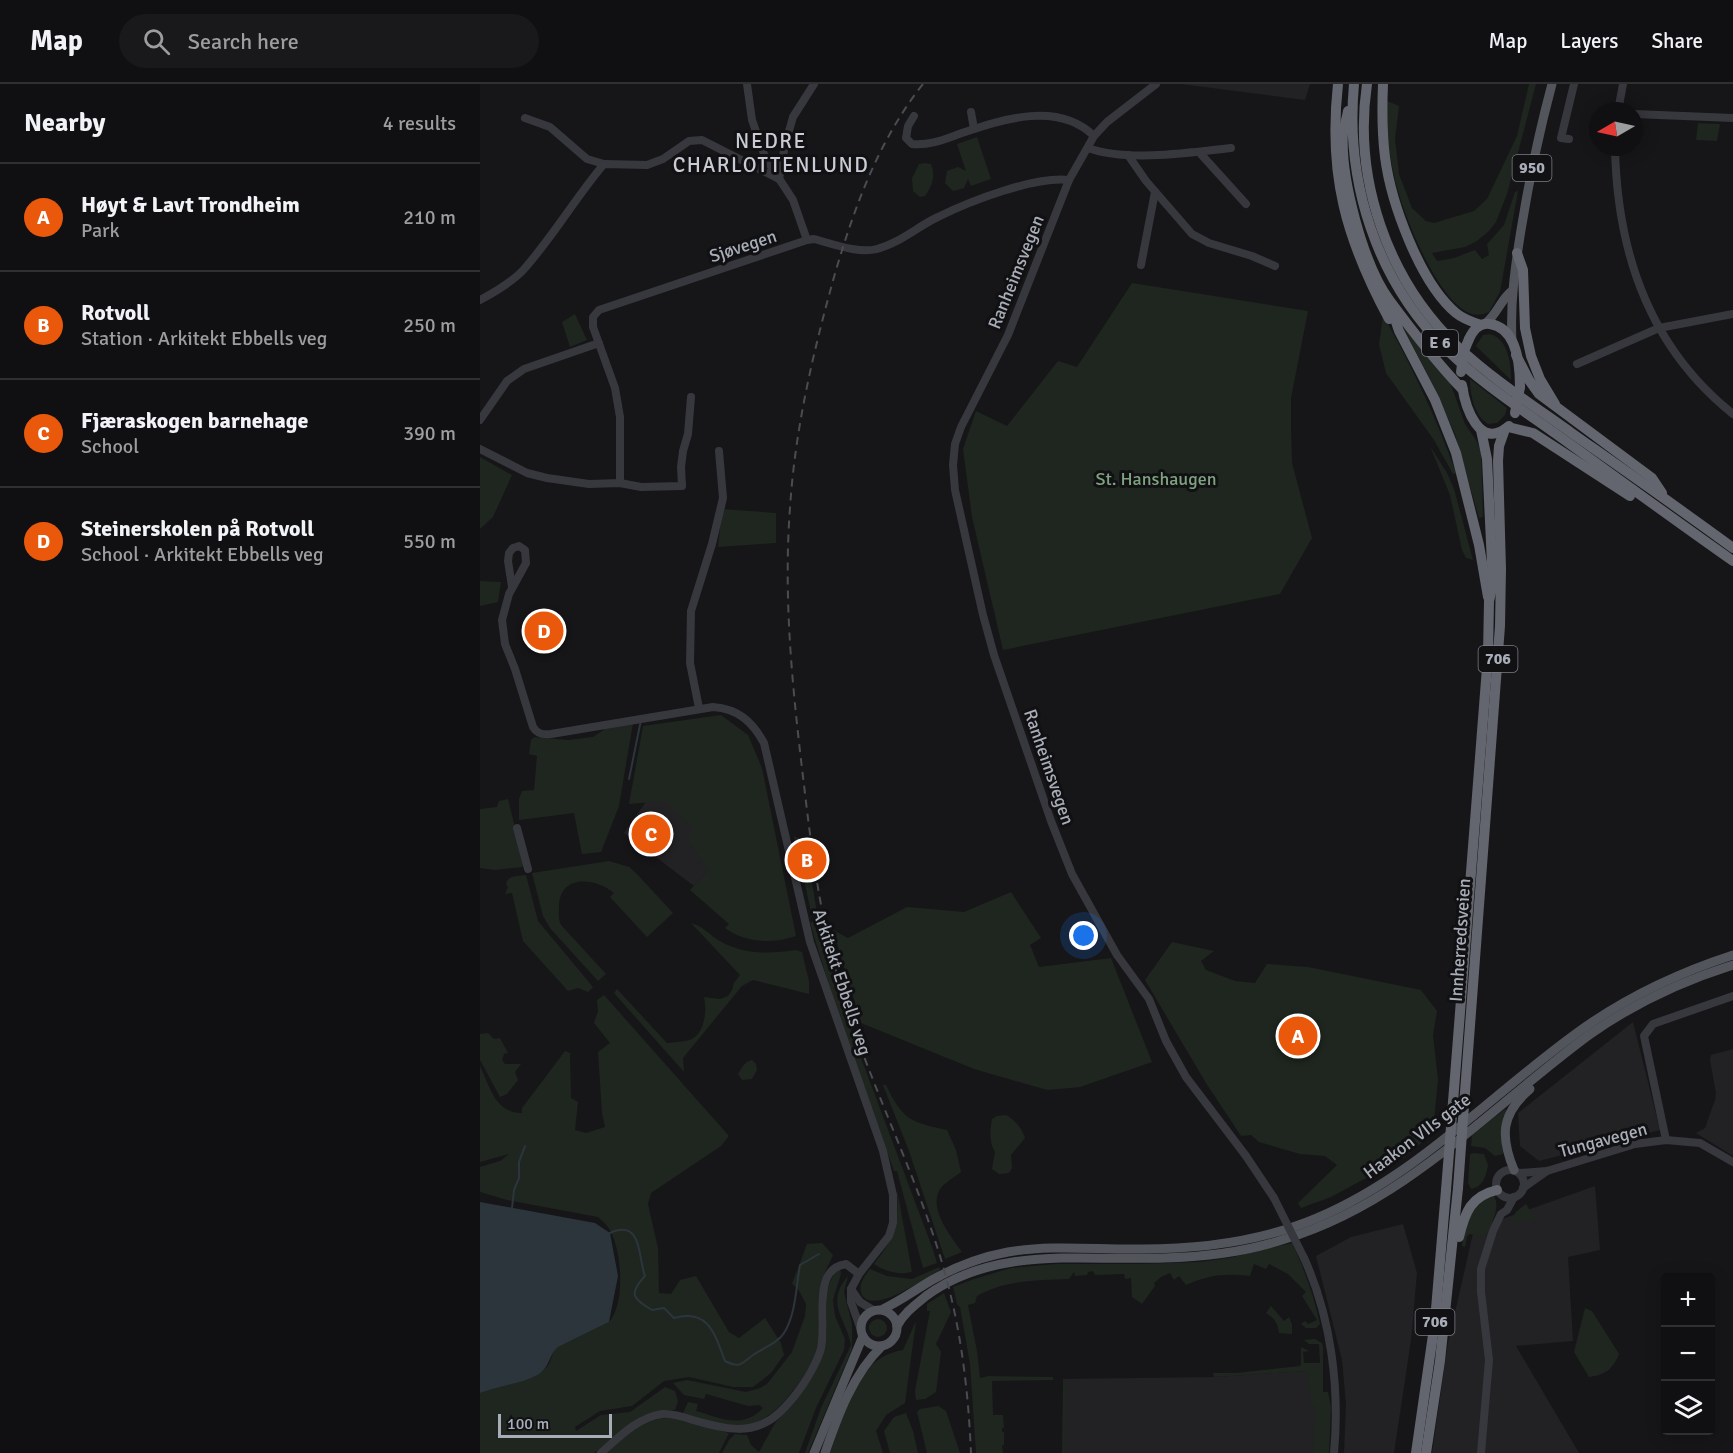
<!DOCTYPE html>
<html lang="en">
<head>
<meta charset="utf-8">
<style>
	:root { --surface:#101012; --page:#19191b; --text:#f1f3f6; --muted:#9c9d9f; --line:#303032; --accent:#ea580c }
	body { margin:0; font-family:Signika,sans-serif; background:var(--page); color:var(--text) }
	.controls { position:absolute; right:18px; bottom:18px; display:grid; overflow:hidden; border-radius:6px; box-shadow:0 3px 15px #0003 }
	.controls button { width:54px; height:54px; display:grid; place-items:center; padding:0; border:0; border-bottom:2px solid var(--line); background:var(--surface); color:var(--text); font:30px sans-serif }
	.compass { position:absolute; left:1109px; top:18px; width:54px; height:54px; border-radius:50%; background:var(--surface); box-shadow:0 3px 15px #0003; rotate:261deg }
	.scale { position:absolute; left:18px; bottom:15px; width:114px; box-sizing:border-box; padding-left:6px; border:3px solid #a8adb8; border-top:0; font-size:16px; line-height:21px; white-space:nowrap; color:#a8adb8; -webkit-text-stroke:4px #111113; paint-order:stroke }
	.you { position:absolute; left:604px; top:852px; width:21px; height:21px; margin:-15px; border:4px solid #fff; border-radius:50%; background:#1a73e8; box-shadow:0 0 0 9px #1a73e833 }
	.badge { display:grid; place-items:center; width:39px; height:39px; border-radius:50%; background:var(--accent); color:#fff; font-size:20px; font-weight:700 }
	.pin { position:absolute; translate:-50% -50%; border:3px solid #fff; box-shadow:0 2px 6px #0006 }
	.list { margin:0; padding:0; list-style:none }
	h2 { display:flex; justify-content:space-between; align-items:center; height:78px; margin:0; padding:0 24px; font-size:26px }
	h2 small { font-size:20px; font-weight:400; color:var(--muted) }
	.list li { display:grid; grid-template-columns:39px 1fr auto; gap:18px; align-items:center; box-sizing:border-box; height:108px; padding:0 24px; border-top:2px solid var(--line) }
	.list b { display:block; font-size:22px; white-space:nowrap }
	.list p { margin:0; font-size:20px; white-space:nowrap; color:var(--muted) }
	.list em { font-size:20px; font-style:normal; color:var(--muted) }
	.icon { flex:none; width:33px; height:33px; fill:none; stroke:currentColor; stroke-width:2; stroke-linecap:round; stroke-linejoin:round }
	.map { position:relative; flex:none; width:1253px; height:1369px; overflow:hidden }
	header { display:flex; align-items:center; gap:36px; box-sizing:border-box; height:84px; padding:0 30px; background:var(--surface); border-bottom:2px solid var(--line) }
	header strong { font-size:28px }
	nav { display:flex; gap:33px; margin-inline-start:auto; font-size:21px }
	.search { width:420px; height:54px; background:var(--page); display:flex; align-items:center; gap:15px; box-sizing:border-box; padding:0 21px; border-radius:33px; color:var(--muted); font-size:22px }
	main { display:flex }
	aside { flex:1; background:var(--surface) }
	.map>svg:first-child { display:block }
	.built { fill:#222225 }
	.green { fill:#1e261f }
	.water { fill:#2c353c }
	.lines { fill:none; stroke-linecap:round; stroke-linejoin:round }
	.stream { stroke:#2c353c; stroke-width:2 }
	.minor { stroke:#37383d; stroke-width:8 }
	.major { stroke:#53555c; stroke-width:9 }
	.highway { stroke:#63666e; stroke-width:10 }
	.rail { stroke:#4a4c52; stroke-width:2; stroke-dasharray:8 6; stroke-linecap:butt }
	.minor-bridge { stroke:#37383d; stroke-width:8 }
	.highway-bridge { stroke:#63666e; stroke-width:10 }
	.labels { text-anchor:middle; dominant-baseline:central; stroke-width:6; stroke-linejoin:round; paint-order:stroke }
	.shield { fill:#111113; stroke:#7b7e86; stroke-width:1.5 }
	.shield-label { font-size:16px; font-weight:bold; fill:#a8adb8 }
	.street-label { font-size:18px; fill:#a8adb8; stroke:#111113 }
	.park-label { font-size:18px; fill:#7fa381; stroke:#111113 }
	.quarter-label { font-size:21px; letter-spacing:1.5px; fill:#c9ccd4; stroke:#111113 }
</style>
</head>
<body>
<header>
<strong>Map</strong>
<div class="search"><svg class="icon" aria-label="search" viewBox="0 0 24 24"><circle cx="10" cy="10" r="6"/><path d="M15 15l6 6"/></svg>Search here</div>
<nav><a>Map</a><a>Layers</a><a>Share</a></nav>
</header>
<main>
<aside>
<h2>Nearby<small>4 results</small></h2>
<ul class="list">
<li><span class="badge">A</span><div><b>Høyt &amp; Lavt Trondheim</b><p>Park</p></div><em>210 m</em></li>
<li><span class="badge">B</span><div><b>Rotvoll</b><p>Station · Arkitekt Ebbells veg</p></div><em>250 m</em></li>
<li><span class="badge">C</span><div><b>Fjæraskogen barnehage</b><p>School</p></div><em>390 m</em></li>
<li><span class="badge">D</span><div><b>Steinerskolen på Rotvoll</b><p>School · Arkitekt Ebbells veg</p></div><em>550 m</em></li>
</ul>
</aside>
<div class="map">
<svg width="1253" height="1369" viewBox="0 0 1253 1369">
	<rect width="100%" height="100%" fill="#161618"/>
	<g class="built">
		<path d="M701,0H830L825,16Z"/>
		<path d="M194,678L265,748L214,802L144,749Z"/>
		<path d="M1153,938L1180,1046L1059,1077L1040,1062L1038,1029Z"/>
		<path d="M1253,965V1072L1216,1049L1225,1044L1235,1016L1236,1009L1230,976L1231,971Z"/>
		<path d="M1115,1102L1120,1166L1088,1173L1093,1257L1036,1262L1099,1369H952L968,1259L994,1145Z"/>
		<path d="M923,1140L937,1189L931,1256L914,1369H864L866,1320L862,1276L836,1172L871,1153Z"/>
		<path d="M841,1286L836,1369H583V1295L734,1293Z"/>
	</g>
	<g class="green">
		<path d="M1049,0H1056L1027,110L1016,138L1009,147L997,157L985,163L952,169L957,177L974,174L995,166L1002,175L1009,171L1007,160L1024,141L1035,108L1038,107L1020,208L1009,228C1002,231 995,232 987,228C955,211 921,126 914,91C908,66 907,42 907,17L919,22L915,55L919,90L932,124L946,137L954,139L994,127L1007,115L1037,52Z"/>
		<path d="M1218,39L1240,40L1237,57L1216,56Z"/>
		<path d="M497,53L511,95L491,102L488,95L484,104L473,107L465,99L467,87L478,83L486,87L477,60Z"/>
		<path d="M445,79L451,80C456,93 452,102 445,112L440,113L433,107L432,94L439,80Z"/>
		<path d="M652,199L828,227L811,314V343L812,379L832,454L800,510L523,566L492,433L483,365L496,327L527,342L578,277L597,283Z"/>
		<path d="M95,230L107,256L90,263L82,238Z"/>
		<path d="M903,231C932,282 956,333 976,389L973,390L954,356L906,289L899,261Z"/>
		<path d="M925,243L970,298L985,340L996,356L1001,368L1003,433L999,434L975,350L948,291L924,245Z"/>
		<path d="M1010,250C1028,255 1031,279 1031,296L996,262L1003,251Z"/>
		<path d="M990,295L1027,324L1025,331L1017,339L1008,340C994,331 990,311 990,295Z"/>
		<path d="M950,362L967,389L974,405L993,476L986,474L982,466L970,411Z"/>
		<path d="M0,373L32,391L13,433L0,445Z"/>
		<path d="M242,425L296,429V459L238,463Z"/>
		<path d="M0,497L21,498L18,518L0,522Z"/>
		<path d="M241,631L268,651L282,684L316,852C293,860 265,859 245,844L249,840L210,806L228,787L208,755L212,742L185,717L149,720L163,642Z"/>
		<path d="M153,639L139,722L121,768L102,770L94,729L39,736V715L42,707L54,706L57,672L49,670L51,656L54,653L88,656L113,653L125,645Z"/>
		<path d="M28,715L44,780L42,783L15,786L0,784V725L17,723L19,717Z"/>
		<path d="M314,752L325,757C326,767 321,771 329,780L336,823V829L332,832Z"/>
		<path d="M129,777L149,783L156,789L193,829L167,853L130,813L134,809C115,793 79,790 79,823C79,831 78,834 81,841L126,890L118,897L70,844L63,832L52,789Z"/>
		<path d="M46,791L58,837L113,903L108,908L98,904L88,907L43,857L32,809L25,810L28,803L26,800C28,791 38,792 46,791Z"/>
		<path d="M531,808L561,854L550,861L559,883L631,874L672,978L600,1003L567,1006L494,985L381,939L353,846L368,854L427,823L484,828Z"/>
		<path d="M336,835L338,843L341,844L369,942L452,1163L457,1179L443,1184L417,1087H414L356,924L330,839Z"/>
		<path d="M211,839C222,842 229,850 238,856C263,871 289,870 316,866L322,868L329,897V910L273,896L262,902L203,974L204,988L134,909L137,905L187,959C195,958 205,958 212,955C225,948 227,926 224,913L240,915L248,912L252,906L254,899L260,891Z"/>
		<path d="M692,858L734,867L721,877L726,886L755,897L775,899L787,880L828,883L941,906L957,927L953,951L958,996L953,1046L947,1054L925,1073L851,1113L821,1124L818,1119L857,1081L845,1072L820,1070L779,1058L771,1051L761,1052L726,999L665,896Z"/>
		<path d="M124,911L249,1052L241,1062L171,1109L168,1120L178,1164L179,1209L191,1210L200,1196L216,1192L249,1248L259,1254L285,1234L301,1259L304,1271L291,1289L273,1303H253L209,1293L184,1297L152,1322L120,1327L95,1343L96,1347L121,1331L150,1328L185,1303L195,1307L198,1317L195,1326L180,1327L114,1369H0V1309C19,1301 52,1298 67,1283C72,1277 71,1268 78,1263L129,1238C146,1220 142,1163 128,1143C125,1139 121,1136 118,1133L27,1116L0,1108V1083L20,1077L29,1070L0,1078V982C10,1003 15,1029 42,1029V1024L85,967L90,969L91,1014L98,1018L95,1046L106,1049L125,1043L122,1029L118,968L130,959L114,939L118,927L117,916Z"/>
		<path d="M8,949L14,955L20,954L28,969L24,970L22,976L25,980H41L35,988L38,996L27,1010L20,1013L0,976V950Z"/>
		<path d="M272,976L276,980L277,986L272,995L262,996L258,990C262,983 264,978 272,976Z"/>
		<path d="M403,1001H406C423,1036 430,1038 467,1046L476,1066L481,1088C475,1093 462,1100 459,1107C449,1126 472,1154 482,1168L465,1175L429,1067Z"/>
		<path d="M1025,1025L1027,1027L1021,1050L1023,1070L1015,1072L1005,1064L991,1062L992,1051Z"/>
		<path d="M526,1031C535,1036 542,1044 545,1054L531,1071L532,1084L529,1089L519,1090L512,1085L515,1068C509,1059 510,1046 512,1035L517,1032Z"/>
		<path d="M994,1069L1004,1070L1008,1081C1006,1092 1003,1103 991,1105L988,1099L990,1070Z"/>
		<path d="M417,1105L432,1188C419,1191 406,1188 394,1180C415,1154 419,1139 417,1105Z"/>
		<path d="M1014,1112C1021,1125 1011,1140 1005,1153L990,1150L987,1152L985,1163L982,1162C984,1139 990,1119 1014,1112Z"/>
		<path d="M1046,1120L1055,1135L1030,1137L1036,1128Z"/>
		<path d="M342,1159L353,1171C349,1181 343,1190 341,1201C337,1222 344,1244 338,1265C333,1280 322,1296 312,1308C275,1354 254,1345 203,1329L208,1318L218,1320L216,1327C241,1334 262,1346 283,1324L279,1321L268,1322L226,1310L224,1315L204,1311L193,1299L207,1296L266,1308L280,1304L287,1300L312,1268L325,1232L326,1220L318,1205L312,1200L327,1160Z"/>
		<path d="M812,1159C824,1184 834,1212 840,1240L836,1244H826L821,1240L825,1237L828,1240L837,1236L822,1212L826,1208L808,1190L789,1180L786,1185L774,1180L770,1192C744,1189 729,1191 706,1201L699,1192L694,1196L690,1189L681,1193L674,1199L675,1202L662,1220L652,1213L651,1194L645,1195L644,1190L615,1191L613,1187L608,1188L607,1191L595,1192L594,1188L589,1195C559,1196 524,1196 497,1212L495,1219L488,1221L497,1267L500,1294L508,1292L573,1293V1296L512,1297L513,1331H523L524,1344H522V1348H524V1361H522L523,1369H496L490,1280L480,1223L477,1220L473,1203L494,1195L531,1184L576,1180H661L719,1178L749,1174Z"/>
		<path d="M459,1183L460,1186C445,1194 394,1231 382,1211C377,1201 385,1192 390,1185L407,1192L432,1195Z"/>
		<path d="M360,1185L361,1190L353,1216L355,1232L365,1255L364,1266L336,1324L319,1369H242L249,1356L255,1350L267,1351L271,1361L279,1368L295,1339L309,1324L342,1272L347,1250V1204L355,1188Z"/>
		<path d="M368,1192L364,1208L372,1240V1265L328,1369H325L341,1324L371,1261C367,1236 344,1219 368,1192Z"/>
		<path d="M464,1209L471,1228L456,1260L461,1268L456,1308L445,1315L436,1316L435,1307L450,1227H447V1220Z"/>
		<path d="M791,1222L804,1237L809,1233L812,1240V1250L799,1249C798,1239 794,1234 786,1229Z"/>
		<path d="M1105,1224L1112,1227L1139,1270C1133,1285 1125,1291 1109,1293L1094,1268Z"/>
		<circle cx="398" cy="1244" r="9"/>
		<path d="M436,1237L425,1319L406,1331L396,1347L403,1369H350C359,1343 376,1288 401,1274C407,1270 416,1267 423,1266Z"/>
		<path d="M835,1255L842,1259L843,1263V1308H848L851,1323L849,1369H833L836,1322H832L827,1287L734,1293L733,1289H757L820,1282L821,1280V1263L829,1267L823,1268L824,1279H840L839,1260H829L824,1256Z"/>
		<path d="M583,1299L587,1301L584,1369H582Z"/>
		<path d="M458,1322L466,1327L480,1369H447L437,1328L440,1325Z"/>
		<path d="M426,1329L433,1347L438,1369H410L404,1347L414,1333Z"/>
		<path d="M191,1333L249,1349L239,1369H127C145,1351 165,1335 191,1333Z"/>
	</g>
	<path class="water" d="M0,1118L115,1139L130,1149L138,1192L129,1238L78,1263C69,1270 70,1283 59,1290C45,1299 17,1302 0,1309Z"/>
	<g class="lines">
		<g class="stream">
			<path d="M149,695L161,636"/>
			<path d="M32,1124L34,1106L39,1094V1078L45,1062"/>
			<path d="M130,1149C163,1134 158,1175 165,1192C148,1210 153,1215 172,1226L184,1224L194,1234C229,1224 235,1251 245,1277C261,1285 262,1279 273,1271C283,1264 298,1259 304,1249C316,1230 316,1202 320,1181L339,1170"/>
		</g>
		<g class="minor">
			<path d="M267,0L272,36L285,73L313,116L327,156"/>
			<path d="M676,0L627,38L614,52L589,96L528,251L481,343L475,360L473,381L475,406L503,531L514,571L571,737L592,790L637,871L669,915L686,957L706,993L766,1072L794,1114"/>
			<path d="M1138,27L1143,0"/>
			<path d="M491,28L494,45"/>
			<path d="M1154,30L1253,34"/>
			<path d="M434,32L428,42L426,54L432,60C450,62 465,55 482,49C524,35 578,17 614,52"/>
			<path d="M45,34L70,43L107,75L124,80"/>
			<path d="M1089,55L1081,54L1094,0"/>
			<path d="M1135,63C1137,167 1169,263 1253,330"/>
			<path d="M608,64C647,78 708,69 751,64"/>
			<path d="M719,68L766,120"/>
			<path d="M648,71L666,97L712,150L729,159L772,172L795,182"/>
			<path d="M299,95L305,61L313,33L334,0"/>
			<path d="M661,181L675,108"/>
			<path d="M0,216C15,208 34,197 45,184C74,151 96,113 124,80L167,81L183,75L209,57L222,56L299,95"/>
			<path d="M1097,280L1179,244L1253,230"/>
			<path d="M0,336L27,297L44,285L119,259"/>
			<path d="M0,365L47,389L67,394L109,400L140,399L161,403L202,402L201,383L203,367L208,350L211,313"/>
			<path d="M140,399V333L135,304L113,243V233L119,226L327,156L334,155C353,160 379,170 397,165C420,159 438,142 458,133C490,117 555,92 589,96"/>
			<path d="M32,503L28,477L29,469L33,464L39,462L45,466L46,479L29,510L22,536L25,560L35,585L53,643C57,650 63,651 71,650L233,623C258,625 272,637 284,659L330,858L403,1067L413,1111V1139L409,1152L379,1190L371,1205V1218L381,1246"/>
			<path d="M219,624L210,579L211,527L232,460L243,414L239,367"/>
			<path d="M37,744L48,785"/>
			<path d="M1186,1056L1164,952L1173,940L1253,912"/>
			<circle cx="1030" cy="1100" r="14"/>
			<path d="M1040,1089L1067,1087L1155,1060L1186,1056L1220,1059L1253,1078"/>
			<path d="M1043,1104L1067,1087"/>
			<path d="M824,1174C851,1233 860,1304 854,1369"/>
			<path d="M371,1205L380,1218L393,1226"/>
			<path d="M121,1369C139,1353 157,1334 182,1330C192,1329 204,1333 213,1336C244,1345 273,1353 299,1329C316,1313 332,1290 340,1268C349,1243 329,1185 366,1180L379,1190"/>
			<path d="M1001,1369L1009,1276L1001,1208V1185L1013,1147L1021,1130L1027,1126L1034,1113"/>
		</g>
		<g class="major">
			<path d="M1006,239C1018,229 1021,215 1032,207"/>
			<path d="M1032,257C1030,219 1035,183 1041,146C1049,97 1059,48 1072,0"/>
			<path d="M1034,1086C1020,1052 1021,1030 1050,1005"/>
			<path d="M403,1225C420,1217 435,1206 452,1196C475,1183 501,1173 528,1168C568,1161 610,1165 651,1165C714,1166 778,1159 837,1134C941,1090 1017,1004 1108,941C1153,910 1201,888 1253,871"/>
			<circle cx="399" cy="1244" r="18"/>
			<path d="M417,1242C424,1229 435,1221 446,1212C516,1161 603,1177 684,1174C725,1173 766,1168 805,1155C925,1119 1011,1023 1109,951C1153,920 1202,897 1253,881"/>
			<path d="M334,1369L383,1252"/>
			<path d="M345,1369C358,1331 373,1290 402,1262"/>
		</g>
		<g class="highway">
			<path d="M858,0C848,91 866,155 909,235"/>
			<path d="M874,0C865,98 896,196 967,266C1004,302 1049,330 1090,360C1144,399 1199,439 1253,477"/>
			<path d="M887,0C873,95 907,195 977,262C1012,295 1054,322 1093,350C1147,388 1200,425 1253,464"/>
			<path d="M903,0C902,24 902,49 905,73C911,119 940,199 976,229C983,235 992,238 1001,241"/>
			<path d="M868,27C867,34 864,42 863,49C860,93 883,181 910,217C933,248 956,278 983,306"/>
			<path d="M1037,169L1043,186L1045,244L1051,272L1060,295L1075,320"/>
			<path d="M911,223L919,247L955,316L976,369L999,461L1008,513"/>
			<path d="M989,255C993,246 1000,238 1010,240C1037,244 1040,281 1040,303"/>
			<path d="M1036,271L1049,296L1059,310L1172,394L1182,409"/>
			<path d="M982,301C985,322 999,368 1029,342"/>
			<path d="M1028,343L1053,349L1150,412"/>
			<path d="M985,1008L1020,542L1021,485L1018,377L1019,362L1025,345"/>
			<path d="M973,1018L1008,571L1009,517L1013,500L1007,375L1001,346"/>
			<path d="M979,1153C985,1128 991,1112 1017,1106"/>
			<path d="M936,1369L955,1237L966,1106"/>
			<path d="M946,1369L960,1277L978,1104"/>
		</g>
		<path class="rail" d="M443,0C398,57 374,124 354,193C333,269 315,345 310,424C303,516 313,610 324,701C332,770 341,838 361,905C388,996 432,1081 460,1172C480,1237 488,1301 491,1369"/>
		<path class="minor-bridge" d="M794,1114L824,1174"/>
		<g class="highway-bridge">
			<path d="M981,288L984,267L989,255"/>
			<path d="M1035,329L1040,303"/>
			<path d="M978,1104L985,1008"/>
			<path d="M966,1106L973,1018"/>
		</g>
	</g>
	<g class="labels">
		<g class="shield">
			<rect x="1032.5" y="71" width="39" height="26" rx="4.5"/>
			<rect x="942" y="246" width="36" height="26" rx="4.5"/>
			<rect x="998.5" y="562" width="39" height="26" rx="4.5"/>
			<rect x="935.5" y="1225" width="39" height="26" rx="4.5"/>
		</g>
		<g class="shield-label">
			<text x="1052" y="84">950</text>
			<text x="960" y="259">E 6</text>
			<text x="1018" y="575">706</text>
			<text x="955" y="1238">706</text>
		</g>
		<g class="street-label">
			<text transform="translate(263 162) rotate(-18)">Sjøvegen</text>
			<text transform="translate(536 188) rotate(-68)">Ranheimsvegen</text>
			<text transform="translate(569 683) rotate(71)">Ranheimsvegen</text>
			<text transform="translate(980 856) rotate(-86)">Innherredsveien</text>
			<text transform="translate(362 898) rotate(72)">Arkitekt Ebbells veg</text>
			<text transform="translate(937 1052) rotate(-37)">Haakon VIIs gate</text>
			<text transform="translate(1123 1056) rotate(-15)">Tungavegen</text>
		</g>
		<g class="park-label">
			<text x="676" y="395">St. Hanshaugen</text>
		</g>
		<g class="quarter-label">
			<text x="291" y="57">NEDRE<tspan x="291" dy="24">CHARLOTTENLUND</tspan></text>
		</g>
	</g>
</svg>
<div class="controls">
<button>+</button>
<button>−</button>
<button><svg class="icon" aria-label="layers" viewBox="0 0 24 24"><path d="M12 4l9 5-9 5-9-5zM3 14l9 5 9-5"/></svg></button>
</div>
<svg class="compass" viewBox="-18 -18 36 36"><path d="M0-13l5 13h-10z" fill="#e53935"/><path d="M0 13l5-13h-10z" fill="#9c9d9f"/></svg>
<div class="scale">100 m</div>
<div class="you"></div>
<div class="pin badge" style="left:818px;top:952px">A</div>
<div class="pin badge" style="left:327px;top:776px">B</div>
<div class="pin badge" style="left:171px;top:750px">C</div>
<div class="pin badge" style="left:64px;top:547px">D</div>
</div>
</main>
</body>
</html>
